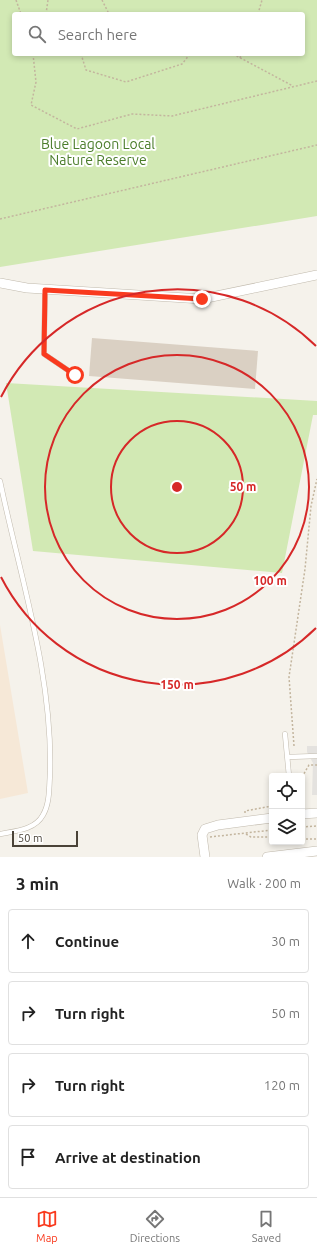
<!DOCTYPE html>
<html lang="en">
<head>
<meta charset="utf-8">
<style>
	:root { --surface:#fff; --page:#f6f6f6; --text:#222; --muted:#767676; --line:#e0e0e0; --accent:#f93a1e }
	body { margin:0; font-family:Ubuntu,sans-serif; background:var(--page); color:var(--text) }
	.controls { position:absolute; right:12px; bottom:12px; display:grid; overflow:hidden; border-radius:4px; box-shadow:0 2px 6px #0003 }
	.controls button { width:36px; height:36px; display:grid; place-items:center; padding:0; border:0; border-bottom:1px solid var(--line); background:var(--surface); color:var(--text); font:20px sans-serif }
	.scale { position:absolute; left:12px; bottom:10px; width:66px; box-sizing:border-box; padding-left:4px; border:2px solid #4a4338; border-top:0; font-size:11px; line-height:14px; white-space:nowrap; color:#4a4338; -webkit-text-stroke:3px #fff; paint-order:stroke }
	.stop { position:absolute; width:12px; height:12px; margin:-9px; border:3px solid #f93a1e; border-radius:50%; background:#fff }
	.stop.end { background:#f93a1e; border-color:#fff; box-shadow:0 1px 4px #0008 }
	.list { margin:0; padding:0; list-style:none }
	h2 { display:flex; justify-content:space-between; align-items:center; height:52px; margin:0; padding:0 16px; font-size:17px }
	h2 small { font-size:13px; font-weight:400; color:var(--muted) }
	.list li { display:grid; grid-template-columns:26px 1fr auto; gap:12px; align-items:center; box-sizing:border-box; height:64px; margin:0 8px 8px; padding:0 8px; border:1px solid var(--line); border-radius:4px }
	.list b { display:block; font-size:15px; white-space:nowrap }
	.list em { font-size:13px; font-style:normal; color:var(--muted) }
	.icon { flex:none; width:22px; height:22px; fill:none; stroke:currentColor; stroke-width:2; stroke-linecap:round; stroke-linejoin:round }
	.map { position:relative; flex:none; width:317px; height:857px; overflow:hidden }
	.search { position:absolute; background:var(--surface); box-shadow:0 2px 6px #0003; left:12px; right:12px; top:12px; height:44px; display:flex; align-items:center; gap:10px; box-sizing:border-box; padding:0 14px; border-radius:4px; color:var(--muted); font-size:15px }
	.sheet { height:340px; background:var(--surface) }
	nav { display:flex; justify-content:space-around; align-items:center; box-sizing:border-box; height:56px; border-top:1px solid var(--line); background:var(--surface); font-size:11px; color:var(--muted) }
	nav a { display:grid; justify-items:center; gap:2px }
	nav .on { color:var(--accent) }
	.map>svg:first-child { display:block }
	.commercial { fill:#f6e8d7 }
	.green { fill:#d2e9b4; fill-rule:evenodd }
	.parking { fill:#e4e2df }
	.building { fill:#dad0c3 }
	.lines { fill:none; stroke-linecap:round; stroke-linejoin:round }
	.service-casing { stroke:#c1baad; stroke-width:5.5 }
	.minor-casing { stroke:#c1baad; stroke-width:10 }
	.path { stroke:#c3b59e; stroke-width:1.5; stroke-dasharray:2 2; stroke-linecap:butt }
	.service { stroke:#fff; stroke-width:4.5 }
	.minor { stroke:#fff; stroke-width:9 }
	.route { stroke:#f93a1e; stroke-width:5 }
	.ring { fill:none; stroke:#d62828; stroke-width:2 }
	.labels { text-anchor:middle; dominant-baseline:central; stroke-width:4; stroke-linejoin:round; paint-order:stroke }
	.park-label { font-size:14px; fill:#4b7d2b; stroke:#fff }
	.centre { fill:#d62828; stroke:#fff; stroke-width:2 }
	.ring-label { font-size:12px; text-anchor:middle; font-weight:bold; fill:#d62828; stroke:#fff; stroke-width:4; stroke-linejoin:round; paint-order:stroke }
</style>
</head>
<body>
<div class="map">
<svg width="317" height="857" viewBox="0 0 317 857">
	<rect width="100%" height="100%" fill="#f5f2eb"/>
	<path class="commercial" d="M0,625L28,793L0,799Z"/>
	<g class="green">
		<path d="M0,0H317V216L0,267ZM14,14H303V54H14Z"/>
		<path d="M6,383L317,401V415H313L282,573L33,551Z"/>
	</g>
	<path class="parking" d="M307,746H317V795H312L313,763L307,752Z"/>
	<path class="building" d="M92,338L258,351L255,389L89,376Z"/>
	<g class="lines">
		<defs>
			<g id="service">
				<path d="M45,289L44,354L75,375"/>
				<path d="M0,481C20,577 53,675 50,774C49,787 50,803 43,815C35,830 15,831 0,834"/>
				<path d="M285,734L289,776"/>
				<path d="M288,757L317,756"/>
			</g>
			<g id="minor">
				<path d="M0,283L27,288L202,299L317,275"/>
				<path d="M302,814L317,813"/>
				<path d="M205,857L202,835L205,829L218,825L272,818"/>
				<path d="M267,857L317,851"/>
			</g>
		</defs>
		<use href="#service" class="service-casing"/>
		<use href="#minor" class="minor-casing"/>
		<g class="path">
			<path d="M16,0L21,14"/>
			<path d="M102,0L109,14"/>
			<path d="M46,14L48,0"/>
			<path d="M258,14L262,0"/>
			<path d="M33,54L36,82L31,105L77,129L132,114L172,116L317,81"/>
			<path d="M81,54L86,70L126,82L182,64L190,54"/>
			<path d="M233,54L293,86"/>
			<path d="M240,58L241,54"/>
			<path d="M0,219L317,145"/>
			<path d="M294,746L289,677L305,569L311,506L317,479"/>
			<path d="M302,777L309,765H317"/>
			<path d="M245,813V811L272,806"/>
			<path d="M302,827L317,826"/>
			<path d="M246,834L251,837H272"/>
			<path d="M210,837L272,830"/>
			<path d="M302,839H317"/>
		</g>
		<use href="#service" class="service"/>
		<use href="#minor" class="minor"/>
	</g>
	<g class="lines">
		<path class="route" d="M75,375L44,354L45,290L202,299"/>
	</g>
	<g class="ring">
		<circle cx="177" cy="487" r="66"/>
		<circle cx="177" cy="487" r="132"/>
		<path d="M316 628A198 198 0 0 1 1 577M1 397A198 198 0 0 1 316 346"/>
	</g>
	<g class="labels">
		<g class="park-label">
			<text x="98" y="144">Blue Lagoon Local<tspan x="98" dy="16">Nature Reserve</tspan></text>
		</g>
	</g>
	<circle cx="177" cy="487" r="6" class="centre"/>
	<g class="ring-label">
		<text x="243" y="491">50 m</text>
		<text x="270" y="585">100 m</text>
		<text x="177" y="689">150 m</text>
	</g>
</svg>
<div class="controls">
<button><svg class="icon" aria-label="locate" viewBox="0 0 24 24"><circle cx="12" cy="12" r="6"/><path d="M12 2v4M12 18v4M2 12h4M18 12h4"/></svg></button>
<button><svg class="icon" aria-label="layers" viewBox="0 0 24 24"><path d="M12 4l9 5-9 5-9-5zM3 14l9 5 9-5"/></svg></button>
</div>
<div class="scale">50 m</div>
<div class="stop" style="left:75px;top:375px"></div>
<div class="stop end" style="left:202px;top:299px"></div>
<div class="search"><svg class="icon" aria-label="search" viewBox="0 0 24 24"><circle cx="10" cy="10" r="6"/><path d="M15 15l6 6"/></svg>Search here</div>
</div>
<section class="sheet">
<h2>3 min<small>Walk · 200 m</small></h2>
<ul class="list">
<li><svg class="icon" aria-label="ahead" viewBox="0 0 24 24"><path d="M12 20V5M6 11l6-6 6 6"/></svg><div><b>Continue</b></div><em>30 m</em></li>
<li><svg class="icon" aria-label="right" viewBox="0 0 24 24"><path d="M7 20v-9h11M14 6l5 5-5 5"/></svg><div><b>Turn right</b></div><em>50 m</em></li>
<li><svg class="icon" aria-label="right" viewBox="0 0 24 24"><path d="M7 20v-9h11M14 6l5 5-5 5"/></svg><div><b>Turn right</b></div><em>120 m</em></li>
<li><svg class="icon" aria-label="arrive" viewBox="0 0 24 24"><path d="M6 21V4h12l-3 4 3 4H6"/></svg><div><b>Arrive at destination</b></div></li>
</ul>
</section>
<nav>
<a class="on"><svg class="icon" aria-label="map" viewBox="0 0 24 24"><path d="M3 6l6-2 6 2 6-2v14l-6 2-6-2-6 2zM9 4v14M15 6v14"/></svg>Map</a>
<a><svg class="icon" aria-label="directions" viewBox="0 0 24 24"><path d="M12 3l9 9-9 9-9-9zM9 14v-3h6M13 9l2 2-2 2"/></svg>Directions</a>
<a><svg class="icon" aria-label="saved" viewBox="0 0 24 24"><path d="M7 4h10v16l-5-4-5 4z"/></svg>Saved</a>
</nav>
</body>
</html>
